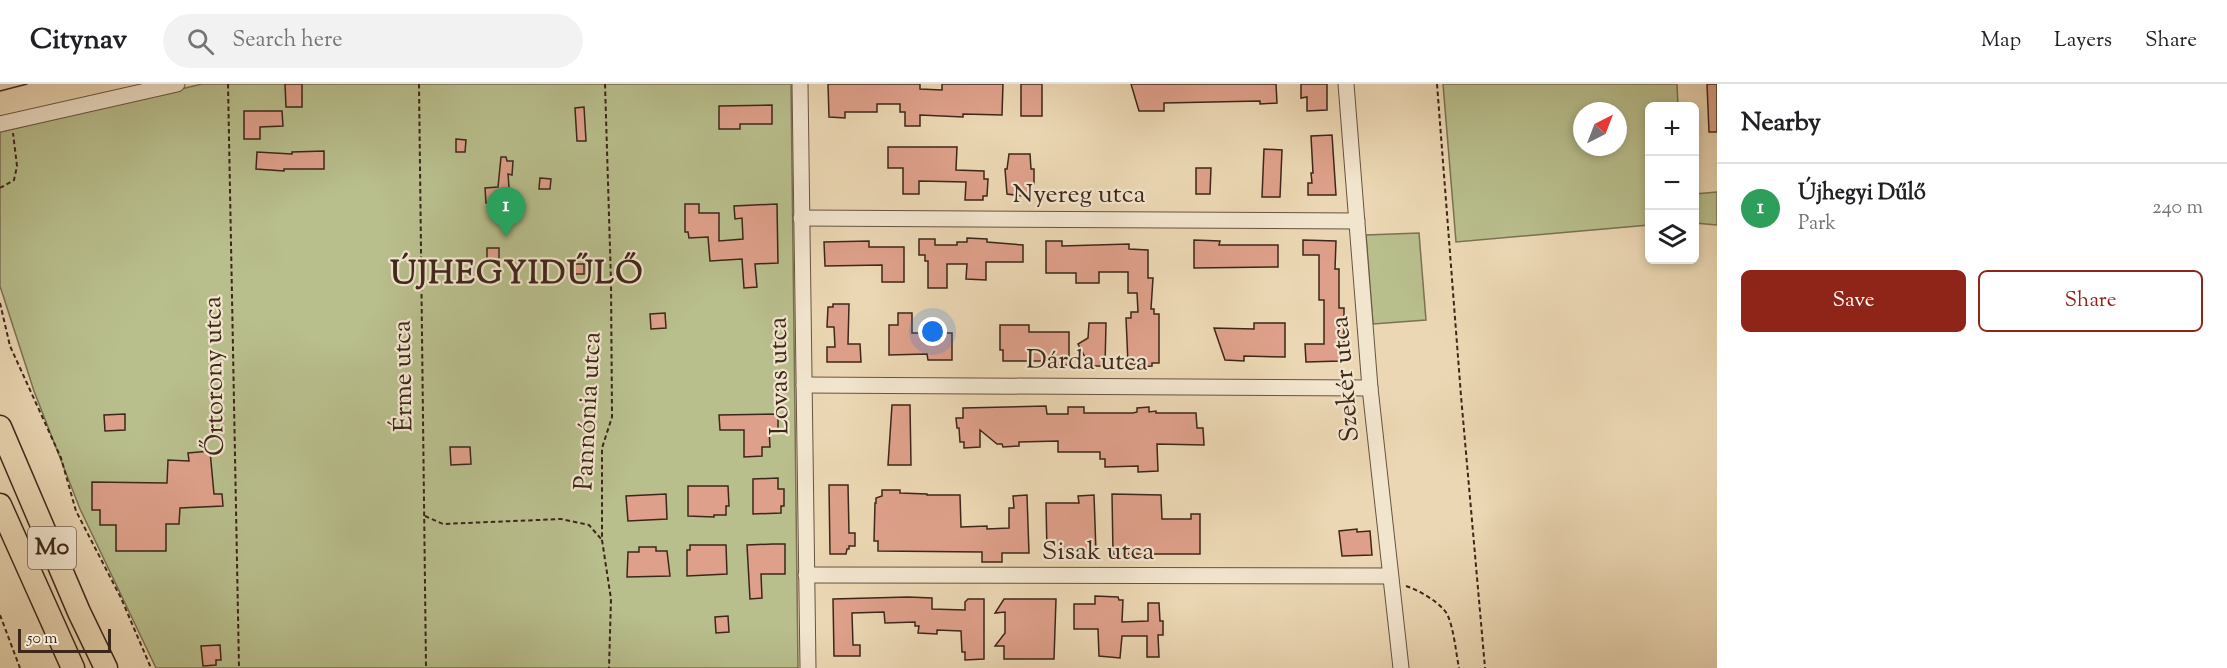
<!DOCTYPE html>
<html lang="en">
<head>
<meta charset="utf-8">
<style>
	:root { --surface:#fff; --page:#f2f2f2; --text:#202124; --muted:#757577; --line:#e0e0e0; --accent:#8f2418 }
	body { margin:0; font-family:"Sorts Mill Goudy",serif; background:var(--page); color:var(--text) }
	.controls { position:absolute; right:18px; top:18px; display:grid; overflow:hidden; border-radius:9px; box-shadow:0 3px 9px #0003 }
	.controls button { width:54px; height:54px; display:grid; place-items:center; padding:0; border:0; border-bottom:2px solid var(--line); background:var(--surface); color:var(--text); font:30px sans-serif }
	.compass { position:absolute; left:1573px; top:18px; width:54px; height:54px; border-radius:50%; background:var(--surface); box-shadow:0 3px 9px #0003; rotate:42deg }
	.scale { position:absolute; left:18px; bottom:15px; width:93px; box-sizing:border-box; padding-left:6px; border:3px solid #3d2719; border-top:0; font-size:16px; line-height:21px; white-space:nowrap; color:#3d2719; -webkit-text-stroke:4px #f2e5ce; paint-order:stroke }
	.you { position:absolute; left:933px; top:248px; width:21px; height:21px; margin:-15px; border:4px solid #fff; border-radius:50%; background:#1a73e8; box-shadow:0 0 0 9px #1a73e833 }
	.badge { display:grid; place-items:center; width:39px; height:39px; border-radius:50%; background:var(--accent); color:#fff; font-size:20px; font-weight:700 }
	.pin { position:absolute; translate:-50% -50px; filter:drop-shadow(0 2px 3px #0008) }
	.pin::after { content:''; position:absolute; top:32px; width:21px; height:18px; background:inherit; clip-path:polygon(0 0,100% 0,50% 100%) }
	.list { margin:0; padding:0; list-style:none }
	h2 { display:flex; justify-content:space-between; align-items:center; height:78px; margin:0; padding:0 24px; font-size:26px }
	h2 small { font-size:20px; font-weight:400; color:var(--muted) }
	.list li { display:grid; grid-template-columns:39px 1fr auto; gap:18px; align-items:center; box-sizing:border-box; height:90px; padding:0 24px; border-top:2px solid var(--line) }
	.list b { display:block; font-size:22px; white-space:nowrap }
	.list p { margin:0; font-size:20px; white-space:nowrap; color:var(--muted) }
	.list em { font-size:20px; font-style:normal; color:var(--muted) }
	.actions { display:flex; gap:12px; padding:18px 24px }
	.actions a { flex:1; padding:14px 0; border:2px solid var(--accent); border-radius:9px; text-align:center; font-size:21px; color:var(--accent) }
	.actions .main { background:var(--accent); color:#fff }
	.icon { flex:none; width:33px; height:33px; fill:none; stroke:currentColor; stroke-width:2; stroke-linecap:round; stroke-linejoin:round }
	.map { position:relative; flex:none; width:1717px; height:584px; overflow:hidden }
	header { display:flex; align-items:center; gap:36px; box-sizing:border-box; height:84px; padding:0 30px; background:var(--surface); border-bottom:2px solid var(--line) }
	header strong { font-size:28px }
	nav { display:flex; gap:33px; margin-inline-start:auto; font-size:21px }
	.search { width:420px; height:54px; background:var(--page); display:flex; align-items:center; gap:15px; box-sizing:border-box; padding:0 21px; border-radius:33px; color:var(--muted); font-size:22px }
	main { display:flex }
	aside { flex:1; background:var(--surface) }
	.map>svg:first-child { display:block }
	.green { fill:#b8be8c; stroke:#7a7252; stroke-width:1.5; fill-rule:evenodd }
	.building { fill:#dea08a; stroke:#3d2719; stroke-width:1.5 }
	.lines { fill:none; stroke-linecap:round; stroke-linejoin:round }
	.minor-casing { stroke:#685340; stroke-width:17 }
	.highway-casing { stroke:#3d2719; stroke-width:25 }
	.path { stroke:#3d2719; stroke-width:2; stroke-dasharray:4.5 3; stroke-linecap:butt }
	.minor { stroke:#f2e5ce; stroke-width:15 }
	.highway { stroke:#ebd7b3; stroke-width:22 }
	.tram { stroke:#3d2719; stroke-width:1.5 }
	.labels { text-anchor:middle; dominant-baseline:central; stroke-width:4.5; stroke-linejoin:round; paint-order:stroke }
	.shield { fill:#f2e5ce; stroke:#73604f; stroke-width:1.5 }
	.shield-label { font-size:24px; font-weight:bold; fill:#3d2719 }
	.street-label { font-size:26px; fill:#3d2719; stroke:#f2e5ce }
	.district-label { font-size:32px; font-weight:bold; letter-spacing:1.5px; fill:#3d2719; stroke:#f2e5ce }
</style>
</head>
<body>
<header>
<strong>Citynav</strong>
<div class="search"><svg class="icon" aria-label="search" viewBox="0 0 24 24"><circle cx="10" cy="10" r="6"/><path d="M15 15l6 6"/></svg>Search here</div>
<nav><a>Map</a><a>Layers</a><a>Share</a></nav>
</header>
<main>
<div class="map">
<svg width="1717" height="584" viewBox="0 0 1717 584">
	<rect width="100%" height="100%" fill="#ebd7b3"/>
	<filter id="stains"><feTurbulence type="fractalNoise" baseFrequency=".00333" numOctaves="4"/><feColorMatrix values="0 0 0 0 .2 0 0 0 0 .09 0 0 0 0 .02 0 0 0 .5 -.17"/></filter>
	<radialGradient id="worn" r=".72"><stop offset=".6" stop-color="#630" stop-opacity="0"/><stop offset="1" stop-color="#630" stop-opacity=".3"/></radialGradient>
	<g class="green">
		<path d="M202,0H791L798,584H156L80,425L34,307L0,202V48Z"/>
		<path d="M1443,0H1677L1678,22H1650L1649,141L1456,158ZM1582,27H1618V63H1582Z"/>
		<path d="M1717,108V141L1695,139V110Z"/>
		<path d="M1419,149L1426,236L1373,240L1366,151Z"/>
	</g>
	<g class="building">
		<path d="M285,0H302V23H286Z"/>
		<path d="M828,0H920V5L942,6V0H1003L1002,31L963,30V33L920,31V42H905V28H900V20H877V28H845V34L829,33Z"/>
		<rect x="1021" y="0" width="21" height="32"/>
		<path d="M1131,0H1276L1277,19L1260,20V17L1164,19V27H1139Z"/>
		<path d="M1301,0H1327V26L1307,27V13L1301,14Z"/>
		<path d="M1707,0H1717V48H1709Z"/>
		<path d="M772,21V40H740V45H719V22Z"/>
		<path d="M584,23L586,57H577L575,24Z"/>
		<path d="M244,27H282L283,42L260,43V55H244Z"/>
		<path d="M1332,51L1336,111H1308V99H1312L1311,89H1313L1311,52Z"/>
		<path d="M456,55L466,56L465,68H456Z"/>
		<path d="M888,63H957L956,86L984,87V95H988L987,112H983V116H965L966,98L919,97V110H903V84H888Z"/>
		<path d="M1264,65L1282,66L1280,113H1262Z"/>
		<path d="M324,67V85H284V87L256,85L257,68L292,70V68Z"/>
		<path d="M1009,70H1030L1031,85H1034V100H1031V110H1023V112L1007,110L1005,85H1007Z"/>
		<path d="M501,73H506L507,77H513L512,91L508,90L510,117L486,119L485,104L498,103Z"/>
		<path d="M1196,84H1211L1210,110H1196Z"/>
		<path d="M540,94L551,95L550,105H539Z"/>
		<path d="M685,120H699V129H719V157L743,155L742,134L735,135L734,122L777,120L778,179L755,180L757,203L744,204L742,175L710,177L708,153L689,154L688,148H685Z"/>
		<path d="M967,154L987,155V158L1023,161V178H986V196L966,195L967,180H947V204H928V177H925V171H919V155H935V161H957V158H967Z"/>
		<path d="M1194,156L1220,157L1219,161H1278V183L1194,184Z"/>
		<path d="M1303,156L1336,157L1335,185H1339V224H1344V260H1340L1341,277L1306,278L1305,260H1324V216H1319V171H1303Z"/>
		<path d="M869,157V163H904V198H882V181L825,182L824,158Z"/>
		<path d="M1046,157H1062V162L1129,160V165L1148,166V194H1153L1151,225H1154V230H1159V279H1152V282L1135,283V280H1128L1126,234H1131V228H1138L1137,209H1128V188H1099V199H1076V189H1046Z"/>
		<rect x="487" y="164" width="12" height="12"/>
		<rect x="572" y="180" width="12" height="10"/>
		<path d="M833,220H849L848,260H860L861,278H827V263H835L834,243H827L828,223H833Z"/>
		<path d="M665,229L666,244L651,245L650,230Z"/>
		<path d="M898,229H912V249H952V276H928L927,270L889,271V241H898Z"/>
		<path d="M1089,239H1106L1105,282H1091V275H1086L1078,260L1088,254Z"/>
		<path d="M1254,239H1285V273L1244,272V277L1225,276L1214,244L1254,245Z"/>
		<path d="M1000,241H1029V248H1069V281H1041V277H1003V266H1000Z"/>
		<path d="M892,321H910L911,381H888Z"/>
		<path d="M1046,322L1047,330H1068V323H1084V329H1133L1137,328V324L1149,323V328L1156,327V329H1196L1197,344H1203L1204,361L1157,360L1158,387L1138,388V382L1105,383V375H1100V368H1058V357L1019,358V362L1003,363L1002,360H997L980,346V363L964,364V358H960L959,344H957L956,334H963V324Z"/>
		<path d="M125,330V346L105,347L104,331Z"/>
		<path d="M778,330V345H769L770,363H762V372L744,373V346H720L719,331Z"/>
		<path d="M450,363H470L471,380L451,381Z"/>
		<path d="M210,367L214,410H222L223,422L180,424L179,440H166V467H116V441H100V426H92V398L167,399L168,376L189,377L188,369Z"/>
		<path d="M778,394V405H784V422H781V429L753,430V395Z"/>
		<path d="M829,401H848L849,449H855V462H849V465H847L846,470H830Z"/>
		<path d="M688,402H728L729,422H726V431H714V433L688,432Z"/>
		<path d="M882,406H900V409L927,410V411H960L961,443L987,442V445L1009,444V424H1014L1013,412L1027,411L1029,469H1002V478H982V468L878,467V457H874L875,419H876V414L882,412Z"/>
		<path d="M666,410L667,435L628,437L626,412Z"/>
		<path d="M1112,410L1161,411L1162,435H1191V430H1200V470H1113Z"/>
		<path d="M1094,411L1096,468L1047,467L1046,419H1079L1078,412Z"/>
		<path d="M1357,445V448L1370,447L1372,471L1342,472L1339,447Z"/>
		<path d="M773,460H785V490H761L762,514L750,515L747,461Z"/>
		<path d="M690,461H726L727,490L687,492V466H690Z"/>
		<path d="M639,463H656V467H667L670,492L627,493L628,468H639Z"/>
		<path d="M1095,512L1118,513L1119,516H1123L1122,538L1148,537V519H1159L1160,537H1163V551H1158L1159,573H1147V552H1122L1120,574L1099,572L1098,545H1074V520H1095Z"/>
		<path d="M908,513L932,514V525L965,526V518L968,515H984V575L965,576V568H962L961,547L937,546V550L918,549L919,542H915V538L885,539L884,528L852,529L853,561H860V572H834L833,515Z"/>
		<path d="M1004,515H1056L1054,575H1004V562H995L1005,549V528L995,529Z"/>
		<path d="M728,532L729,548L716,549L715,533Z"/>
		<path d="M220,561L221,576H216V581L203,582L201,562Z"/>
	</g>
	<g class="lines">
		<defs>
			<g id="minor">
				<path d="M800,0L808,584"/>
				<path d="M1346,0L1370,304L1401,584"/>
				<path d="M0,40L177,0"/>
				<path d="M801,134L1357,137"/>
				<path d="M804,301L1370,304"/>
				<path d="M806,491L1390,492"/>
			</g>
			<g id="highway">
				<path d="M0,343L79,528L106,584"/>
				<path d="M0,421L73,584"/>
			</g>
		</defs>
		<use href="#minor" class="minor-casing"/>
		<use href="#highway" class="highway-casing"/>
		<g class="path">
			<path d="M228,0L239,584"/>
			<path d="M419,0L426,584"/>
			<path d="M605,0L611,197L612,333L602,364V456L611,515L609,584"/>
			<path d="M1437,0L1461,312L1485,584"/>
			<path d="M0,104L14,96L17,82L13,49"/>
			<path d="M0,219L10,262L61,374L76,427L121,514L151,584"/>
			<path d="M425,432L443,440L561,435L589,441L602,456"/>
			<path d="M1406,502C1419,506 1443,520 1448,532C1454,546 1456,569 1459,584"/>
			<path d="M0,531L20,584"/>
		</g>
		<use href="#minor" class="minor"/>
		<use href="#highway" class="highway"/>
		<path class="tram" d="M0,7L27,0"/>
	</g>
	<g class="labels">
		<rect class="shield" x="28" y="443" width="48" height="42" rx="4.5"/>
		<g class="shield-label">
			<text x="52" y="464">M0</text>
		</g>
		<g class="street-label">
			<text x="1079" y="111">Nyereg utca</text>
			<text transform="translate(1087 278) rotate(1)">Dárda utca</text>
			<text transform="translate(215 292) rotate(-91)">Őrtorony utca</text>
			<text transform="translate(404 292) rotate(-91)">Érme utca</text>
			<text transform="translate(780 292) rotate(-91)">Lovas utca</text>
			<text transform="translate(1346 295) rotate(-95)">Szekér utca</text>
			<text transform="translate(589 327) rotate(-87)">Pannónia utca</text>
			<text x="1098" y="468">Sisak utca</text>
		</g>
		<g class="district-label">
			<text x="517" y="191">ÚJHEGYIDŰLŐ</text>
		</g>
	</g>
	<rect width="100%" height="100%" filter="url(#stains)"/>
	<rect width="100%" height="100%" fill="url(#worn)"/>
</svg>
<div class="controls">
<button>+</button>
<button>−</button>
<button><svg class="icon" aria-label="layers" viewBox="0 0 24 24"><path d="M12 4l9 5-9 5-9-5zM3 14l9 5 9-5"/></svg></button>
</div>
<svg class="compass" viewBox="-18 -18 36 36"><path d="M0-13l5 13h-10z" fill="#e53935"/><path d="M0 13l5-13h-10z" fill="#757577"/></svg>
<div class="scale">50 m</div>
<div class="you"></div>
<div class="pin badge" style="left:506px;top:153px;background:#2e9e5b">1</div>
</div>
<aside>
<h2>Nearby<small></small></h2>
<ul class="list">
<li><span class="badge" style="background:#2e9e5b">1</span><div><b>Újhegyi Dűlő</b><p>Park</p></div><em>240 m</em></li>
</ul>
<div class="actions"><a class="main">Save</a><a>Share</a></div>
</aside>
</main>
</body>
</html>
